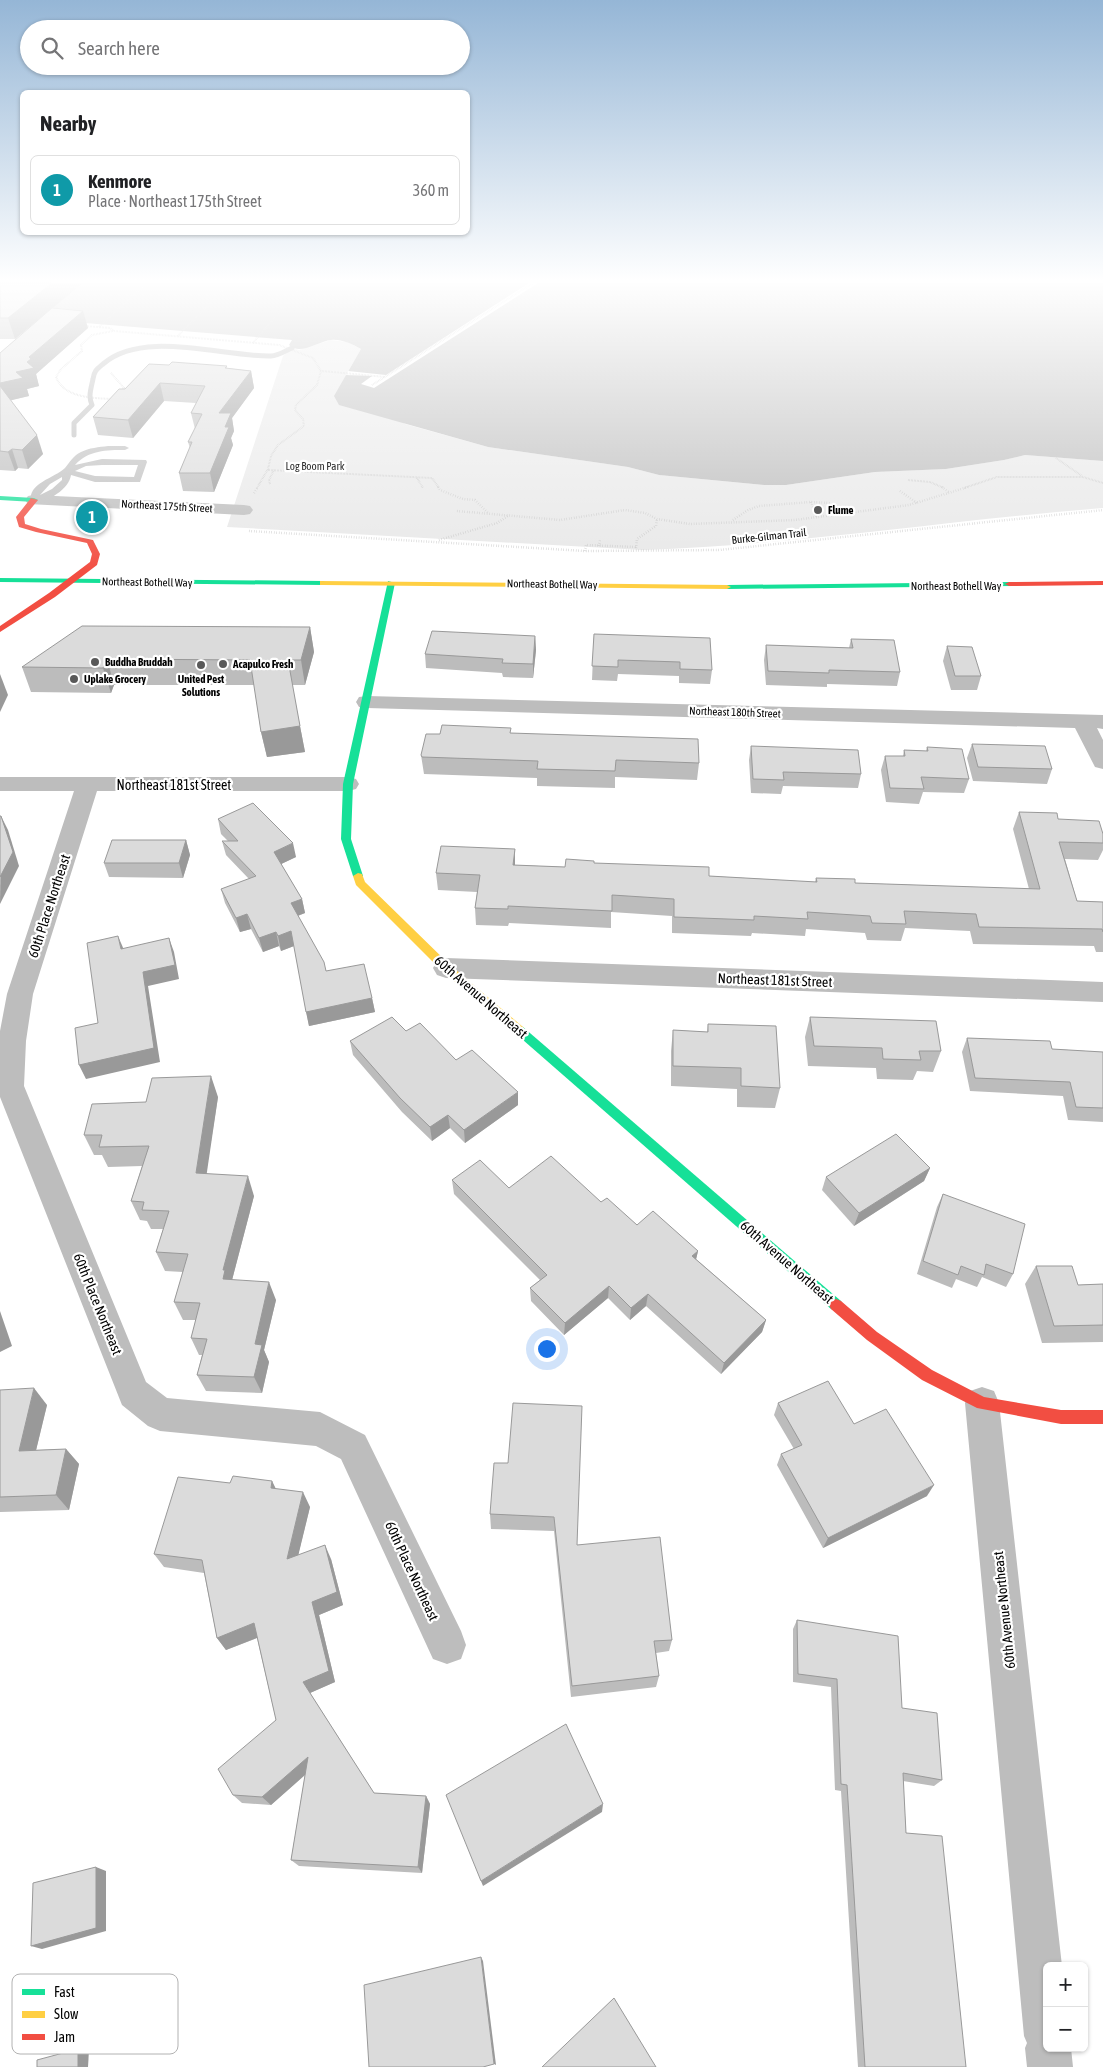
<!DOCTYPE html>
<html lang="en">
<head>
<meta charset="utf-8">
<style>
	:root { --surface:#fff; --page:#f6f6f6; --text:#202124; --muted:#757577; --line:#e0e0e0; --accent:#b45309 }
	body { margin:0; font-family:"Asap Condensed",sans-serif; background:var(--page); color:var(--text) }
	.controls { position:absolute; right:15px; bottom:15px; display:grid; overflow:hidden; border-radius:8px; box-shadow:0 1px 4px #0004 }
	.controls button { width:45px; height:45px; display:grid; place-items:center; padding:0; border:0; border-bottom:1px solid var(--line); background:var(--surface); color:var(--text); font:25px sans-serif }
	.you { position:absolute; left:546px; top:1348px; width:18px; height:18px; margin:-12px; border:4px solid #fff; border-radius:50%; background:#1a73e8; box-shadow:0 0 0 8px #1a73e833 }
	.badge { display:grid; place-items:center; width:32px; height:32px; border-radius:50%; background:var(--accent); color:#fff; font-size:16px; font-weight:700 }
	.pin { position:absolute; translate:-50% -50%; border:2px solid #fff; box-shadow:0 1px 5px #0006 }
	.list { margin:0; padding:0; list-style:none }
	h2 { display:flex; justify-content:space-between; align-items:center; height:65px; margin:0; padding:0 20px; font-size:21px }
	h2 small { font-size:16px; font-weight:400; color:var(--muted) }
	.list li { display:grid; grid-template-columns:32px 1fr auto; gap:15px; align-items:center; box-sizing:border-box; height:70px; margin:0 10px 10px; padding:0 10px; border:1px solid var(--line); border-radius:8px }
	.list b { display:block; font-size:19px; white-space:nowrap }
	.list p { margin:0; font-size:16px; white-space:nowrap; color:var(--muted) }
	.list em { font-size:16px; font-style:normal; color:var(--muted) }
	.icon { flex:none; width:28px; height:28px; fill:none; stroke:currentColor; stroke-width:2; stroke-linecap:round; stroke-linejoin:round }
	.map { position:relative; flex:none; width:1103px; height:2067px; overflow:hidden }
	.search { position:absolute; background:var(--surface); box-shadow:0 1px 4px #0004; left:20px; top:20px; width:450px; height:55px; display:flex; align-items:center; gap:12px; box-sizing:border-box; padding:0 18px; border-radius:28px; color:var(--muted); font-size:19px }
	.panel { position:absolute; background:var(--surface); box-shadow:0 1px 4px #0004; left:20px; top:90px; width:450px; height:145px; border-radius:8px }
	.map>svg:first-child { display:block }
	.green { fill:#e8e8e8 }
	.water { fill:#bababa }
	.pier { fill:#fff }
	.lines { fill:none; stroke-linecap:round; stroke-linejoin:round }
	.stream { stroke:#bababa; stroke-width:5 }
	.path-far1 { stroke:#c2c2c2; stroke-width:2; stroke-dasharray:0.5 1; stroke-linecap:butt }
	.path { stroke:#c2c2c2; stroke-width:2.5; stroke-dasharray:0.5 2; stroke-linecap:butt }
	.lane { fill:#bdbdbd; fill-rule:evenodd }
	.street { fill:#bdbdbd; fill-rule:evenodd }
	.fast { fill:#16e098; fill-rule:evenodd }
	.slow { fill:#ffcf43; fill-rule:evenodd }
	.jam { fill:#f24e42; fill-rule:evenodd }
	.wall { fill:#bcbcbc }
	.shaded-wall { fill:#999 }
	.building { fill:#dbdbdb; stroke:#999 }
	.poi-dot { fill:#595959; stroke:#fff; stroke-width:2 }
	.labels { text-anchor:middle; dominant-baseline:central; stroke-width:4.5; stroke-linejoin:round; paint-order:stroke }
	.far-park-label { font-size:11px; fill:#2c2c2c; stroke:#fff }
	.far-street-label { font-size:11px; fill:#000; stroke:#fff }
	.far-poi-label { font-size:11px; font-weight:bold; fill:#000; stroke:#fff; text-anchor:start }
	.street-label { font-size:14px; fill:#000; stroke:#fff }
	.key { fill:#fff; stroke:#b2b2b2; stroke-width:1 }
	.key-label { font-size:14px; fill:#000 }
</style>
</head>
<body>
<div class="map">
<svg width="1103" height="2067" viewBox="0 0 1103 2067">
	<rect width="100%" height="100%" fill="#fff"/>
	<path class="green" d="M331,340L347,342L361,349L346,375L405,424L488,447L628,467L659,475L764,485H786L875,472L946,469L1004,460L1025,455L1103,461V508C950,520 797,545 643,550L227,527L283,356L292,348L299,350Z"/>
	<path class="water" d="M0,283H1103V461L1025,455L1004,460L946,469L875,472L786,485H764L659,475L628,467L488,447L339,405L334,396L361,349C352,344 341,339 331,340C319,341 300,356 289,345L292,340L12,317Z"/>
	<path class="pier" d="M529,283H538L374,388L361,384L372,376L346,375L348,371L386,375Z"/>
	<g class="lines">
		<path class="stream" d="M74,435V423L92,405C88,396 91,389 93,379C94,371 97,369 103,364C143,329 223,357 271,356C278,356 285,351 292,348"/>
		<g class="path-far1">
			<path d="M84,326L110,328L114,331L279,345L313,358L321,371L317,385L296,405L295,410L303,419L304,426L278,445L271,456L268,469L257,488"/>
			<path d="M99,327L147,283"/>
			<path d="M178,336L230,283"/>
			<path d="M253,343L304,283"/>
			<path d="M322,371L385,377"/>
			<path d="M111,373L124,388L120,392"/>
			<path d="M372,385L533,283"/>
			<path d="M112,399C93,398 64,398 56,377L61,369L82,351L81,345L92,335L113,331"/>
			<path d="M1056,458L1082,476"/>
			<path d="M268,470L432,478L439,488"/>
			<path d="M417,478L423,488"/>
			<path d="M908,480L930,482L944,488"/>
			<path d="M270,484L269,480L274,470"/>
			<path d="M964,488L997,477H1083L1103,483"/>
		</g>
		<g class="path">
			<path d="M438,487L440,490L463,499L475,500L488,513"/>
			<path d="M942,487L950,493"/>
			<path d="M900,491L917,503"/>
			<path d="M254,493L258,487"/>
			<path d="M811,502L817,518"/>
			<path d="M457,511L560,520L625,510L645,513L657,519L690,524L795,520L909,505L968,487"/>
			<path d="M733,520L748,510L759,506L811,502L829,503L847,513"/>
			<path d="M249,531L585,551L719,550L1103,510"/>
			<path d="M439,540L497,523L508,516"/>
			<path d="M599,546L600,539"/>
			<path d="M636,548L637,539L656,526L657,519"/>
			<path d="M585,551L586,545L636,547"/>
		</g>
		<path class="lane" d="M108,446H125L129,448L125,450C106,450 89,450 75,465L102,459L146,460L147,462L140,482H95L71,475C69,490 45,504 31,502C27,483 55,478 65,468C70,462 73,456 81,452C89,448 99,447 108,446ZM102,465H138L134,477L95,476L75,471L86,466ZM62,477V480L52,489L40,495L50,484Z"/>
		<g class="street">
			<path d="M34,495L244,505L250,506L253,510L250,514L244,515L28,504L25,500L28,496Z"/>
			<path d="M367,696L1103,715V729L1097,728L1103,740V769L1095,767L1075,728L367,708L359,707L356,702L359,697Z"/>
			<path d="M0,777H348L356,779L359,784L356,789L348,791H97L33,994L26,1041L24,1086L146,1382L167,1398L320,1412L365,1435L461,1631L466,1645L461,1659L447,1664L433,1659L341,1459L316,1446L160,1431L148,1426L122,1405L0,1097V1031L7,994L74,791H0Z"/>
			<path d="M446,958L1103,982V1002L446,978L437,975L433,968L437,961Z"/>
			<path d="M982,1387L994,1391L999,1403L1062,1966H1047V2048H1071L1073,2067H1027L1025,2048L1027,2043L1024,2036L965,1403L970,1391Z"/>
		</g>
		<g class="fast">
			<path d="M0,496L34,498L38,500L34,502L0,500Z"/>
			<path d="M0,578L323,581L327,583L323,585L0,582Z"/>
			<path d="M388,581L395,583L353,784L351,839L363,876L358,879L353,876L341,839L343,784Z"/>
			<path d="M1009,582L1013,584L1012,586L727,589L723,587L727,585Z"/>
			<path d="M519,1026L523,1027L841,1301L843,1305L841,1309L836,1311L831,1309L515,1033L513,1030L515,1027Z"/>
		</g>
		<g class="slow">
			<path d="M320,581L727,585L731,587L727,589L323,585H320Z"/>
			<path d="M358,873L362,874L365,882L450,965L523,1027L525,1030L523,1033H515L442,971L356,885L353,876Z"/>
		</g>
		<g class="jam">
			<path d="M31,498L38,500L24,517L25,524L41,529L93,540L100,554L97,565L55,597L0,632V626L49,593L90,562L92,554L87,543L36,532L19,527L16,517Z"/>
			<path d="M1103,581V585L1009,586L1005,584L1009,582Z"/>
			<path d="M836,1299L841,1301L877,1332L932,1370L984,1397L1061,1410H1103V1424H1061L977,1408L922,1380L867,1340L831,1309L829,1305L831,1301Z"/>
		</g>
	</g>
	<g class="wall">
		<path d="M0,283H83L52,308L88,328L36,374L39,386L27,389L29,396L11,400L43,454L28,469L18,468L15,471L0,470V353L41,317L15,339H0Z"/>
		<path d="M169,365L227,366V368L251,371L254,388L232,418L234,431L231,438L233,445L214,492L183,491L179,473L190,448L188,442L195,429L191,413L196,403L164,401L133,438L98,435L93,417L125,389Z"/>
		<path d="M310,627L314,652L305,685H292L305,752L267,757L261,732L254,685H114L111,693L31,692L22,667Z"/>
		<path d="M594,634L712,670L710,684L679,683V676L618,674L617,681L592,680Z"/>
		<path d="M535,636L536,650L533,678L503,677L502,673L426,668L425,654Z"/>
		<path d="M851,639L900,672L897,686L827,684V687L766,685L764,660L766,645L849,648Z"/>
		<path d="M947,646L981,676L977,690H951L943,661Z"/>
		<path d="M511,733L699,763L697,780L615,777V788L537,786V778L424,774L421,755L440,734Z"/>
		<path d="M972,744L1052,769L1047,784L973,781L967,758Z"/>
		<path d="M751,746L861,774L858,788L783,786L781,794L751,793L749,760Z"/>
		<path d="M927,747L969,779L964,793L923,792L919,804L886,802L881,770L885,756H903L904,750L926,751Z"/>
		<path d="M1019,812L1058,819L1103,834V850L1098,860L1065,859L1077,901L1103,902V952H1096L1094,946L973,944L970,931L905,928L901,941L867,940L865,933L806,929L805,936L752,933L751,936L672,933V916L611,912V928L509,923L508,926L476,925L475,908L477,892L438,890L436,873L515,849V865L565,867L594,863L709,876L815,882L816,878L855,883L1029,889L1013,829Z"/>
		<path d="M218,819L296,857L281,864L302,899L305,913L298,916L326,971L372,998L375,1012L309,1026L294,946L281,951L279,946L263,952L251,929L240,932L225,903L221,889L249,879L226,855L222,841H228L221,834Z"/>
		<path d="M186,840L190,855L183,878L109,877L104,863Z"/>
		<path d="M810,1017L941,1051L933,1072L917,1071L913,1080L877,1079L876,1068L808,1066L805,1037Z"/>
		<path d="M708,1024L780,1088L775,1108L737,1107V1089L671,1086V1051L673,1030L707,1032Z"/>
		<path d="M406,1031L456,1060L518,1105L465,1143L450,1128L432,1141L402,1112L353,1055L350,1041Z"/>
		<path d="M967,1038L1052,1049L1103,1052V1122L1068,1120L1063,1096L970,1091L962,1052Z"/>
		<path d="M218,1097L206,1173L254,1196L232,1280L276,1300L264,1350L269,1362L262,1393L206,1391L197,1375L202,1355H199L191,1338L196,1320H183L174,1302L183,1272L165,1271L156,1252L163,1229H151L147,1221L140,1220L131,1201L142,1166L108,1167L102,1155H94L84,1135L146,1102Z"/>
		<path d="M930,1168L924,1181L854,1226L822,1190L826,1177Z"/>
		<path d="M452,1180L509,1188L601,1202L637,1225L698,1251L696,1259L766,1320L762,1332L721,1374L646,1306L630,1320L608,1298L564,1335L531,1301L530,1288L540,1280L454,1194Z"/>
		<path d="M943,1194L1013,1274L1006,1287L982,1277L977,1287L956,1279L952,1288L917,1274L937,1207Z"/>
		<path d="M1036,1266L1078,1285L1103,1284V1342L1042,1343L1025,1284Z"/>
		<path d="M0,1390L47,1405L36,1450L66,1449L79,1464L69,1510L0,1512Z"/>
		<path d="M778,1403L854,1424L927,1496L823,1548L777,1465L781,1454L794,1449L774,1415Z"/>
		<path d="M508,1463L577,1545L672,1640L669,1651L656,1653L659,1676L656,1687L571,1697L554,1531L491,1529L490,1514Z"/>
		<path d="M272,1481L276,1489L310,1507L298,1555L331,1559L343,1605L319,1615L335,1682L310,1693L374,1793L426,1796L430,1804L422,1873L299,1866L291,1860L305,1775L271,1805L242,1803L233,1795L276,1720L257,1638L226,1650L217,1638L204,1573L164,1567L154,1554L230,1483Z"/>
		<path d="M797,1620L902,1708L942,1780L934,1786L903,1781L906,1833L966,2067H858L841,1791L835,1790L831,1687L793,1682V1629Z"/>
	</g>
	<g class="shaded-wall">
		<path d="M52,283H83L15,339L8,318Z"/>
		<path d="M83,311L88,328L36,374L39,386L27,389L29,396L4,402L0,389V383L16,372L29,357Z"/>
		<path d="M251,371L254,388L232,418L234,431L231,438L233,445L214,492L210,473L219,413Z"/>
		<path d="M160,383L164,401L133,438L128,420Z"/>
		<path d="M37,435L43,454L28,469L22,450Z"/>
		<path d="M12,449L18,468L15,471L8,452Z"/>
		<path d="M310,627L314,652L305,685L301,660Z"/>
		<path d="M535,636L536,650L533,678V664Z"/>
		<path d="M107,659L114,685L111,693L103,668Z"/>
		<path d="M0,674L8,695L0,712Z"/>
		<path d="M300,726L305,752L267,757L261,732Z"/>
		<path d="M1,816L8,830L19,866L0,904Z"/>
		<path d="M186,840L190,855L183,878L179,863Z"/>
		<path d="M293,843L296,857L277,866L274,852Z"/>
		<path d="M515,849V866L513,865Z"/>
		<path d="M302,899L305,913L294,917L291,903Z"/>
		<path d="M247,914L251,929L240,932L236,918Z"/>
		<path d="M291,931L294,946L281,951L278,936Z"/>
		<path d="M276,932L279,946L263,952L259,938Z"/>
		<path d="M118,936L124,950L121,949Z"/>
		<path d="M169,938L174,952L179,979L148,986L160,1062L86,1079L79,1065L143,972Z"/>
		<path d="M372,998L375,1012L309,1026L306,1012Z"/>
		<path d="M211,1076L218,1097L204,1192L196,1173Z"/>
		<path d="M518,1092V1105L465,1143L464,1130Z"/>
		<path d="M448,1115L450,1128L432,1141L430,1127Z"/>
		<path d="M930,1168L924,1181L854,1226L859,1213Z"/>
		<path d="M248,1176L254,1196L231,1284L223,1279V1270Z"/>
		<path d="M698,1251L695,1264L692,1256Z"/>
		<path d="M269,1282L276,1300L264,1350L269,1362L262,1393L254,1377L255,1344Z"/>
		<path d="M609,1286L608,1298L564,1335L565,1323Z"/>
		<path d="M648,1294L646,1306L630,1320L631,1308Z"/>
		<path d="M0,1311L12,1346L0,1352Z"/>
		<path d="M766,1320L762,1332L721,1374L724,1363Z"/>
		<path d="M34,1388L47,1405L32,1467L19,1451Z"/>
		<path d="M66,1449L79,1464L69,1510L56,1495Z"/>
		<path d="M272,1481L279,1496L271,1488Z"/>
		<path d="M934,1485L927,1496L823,1548L828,1538Z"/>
		<path d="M303,1492L310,1507L294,1573L287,1559Z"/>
		<path d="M325,1545L331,1559L343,1605L319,1615L335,1682L310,1693L303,1682L312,1602Z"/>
		<path d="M254,1623L262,1636L226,1650L217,1638Z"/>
		<path d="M308,1757L315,1766L271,1805L262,1797Z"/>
		<path d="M426,1796L430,1804L422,1873L418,1867Z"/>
		<path d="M603,1804L602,1812L483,1886L481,1881Z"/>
		<path d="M96,1867L106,1871V1931L42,1949L31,1946Z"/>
		<path d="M481,1957L483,1961L496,2065L494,2064Z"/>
		<path d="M78,2049L89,2050L88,2067H78Z"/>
	</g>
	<g class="building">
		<path d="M0,283H52L8,318H0Z"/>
		<path d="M52,308L83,311L29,357L31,359L27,362L34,368L16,372L23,378L0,383V353Z"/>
		<path d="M172,362L227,366L225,368L251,371L219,413H231L225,427H229L210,473H179L192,442H188L202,414L191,413L205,386L160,383L128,420L93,417L119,389H125L149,364L169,365Z"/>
		<path d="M0,386L37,435L22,450L12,449L8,452L0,451Z"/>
		<path d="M82,626L310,627L301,660H288L300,726L261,732L250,660L107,659L103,668L22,667Z"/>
		<path d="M432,631L535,636L533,664L502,663L503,659L425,654Z"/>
		<path d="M594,634L710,638L712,670L680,669V662L618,660V667L592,666Z"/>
		<path d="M851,639L894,640L900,672L829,670V673L768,671L766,645L853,648Z"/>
		<path d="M947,646L972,647L981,676H955Z"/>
		<path d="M442,725L511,728L510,733L698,739L699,763L616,760L615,771L537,769L538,761L422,757L421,755L426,734H440Z"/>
		<path d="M972,744L1045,746L1052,769L978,767Z"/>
		<path d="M751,746L858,750L861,774L783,772L784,780L753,779Z"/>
		<path d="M927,747L962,749L969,779L921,777L924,789L890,788L885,756H905L904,750L928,751Z"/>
		<path d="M253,803L293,843L274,852L302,899L291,903L324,962L326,971L364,964L372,998L306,1012L291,931L278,936L276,932L259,938L247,914L236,918L221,889L256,876L222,841H238L218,819Z"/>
		<path d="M1019,812L1057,813L1058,819L1099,821L1103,834V843L1059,842L1077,901L1103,902V932L1102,929L979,927L976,914L904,911L906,924L872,923L870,916L807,912L808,919L754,916V920L674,917V899L612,895V911L508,906V909L475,908L480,875L436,873L441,846L515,849L513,865L565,867L566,859L594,861V863L709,867V876L817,882L816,878L855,879V883L1040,889Z"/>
		<path d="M0,816H1L13,852L0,877Z"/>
		<path d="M112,840H186L179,863H104Z"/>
		<path d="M118,936L121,949L169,938L175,965L143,972L154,1048L79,1065L75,1028L98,1023L87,943Z"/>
		<path d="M392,1017L406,1031L420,1023L456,1060L472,1050L518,1092L464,1130L448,1115L430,1127L400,1098L350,1041Z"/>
		<path d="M810,1017L936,1021L941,1051H919L921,1060L883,1059L882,1048L814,1046Z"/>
		<path d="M708,1024L776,1026L780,1088L741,1086V1068L673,1066V1030L708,1032Z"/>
		<path d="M967,1038L1050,1041L1052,1049L1103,1052V1108L1076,1107L1070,1082L975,1078Z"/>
		<path d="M211,1076L196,1173L248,1176L223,1270H225L223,1279L269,1282L255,1344L262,1345L254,1377L197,1375L207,1339L191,1338L200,1303L174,1302L188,1254L156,1252L169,1211L142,1210L144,1202L131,1201L149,1146L99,1147L102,1135H84L92,1104L146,1102L152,1078Z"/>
		<path d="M896,1134L930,1168L859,1213L826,1177Z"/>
		<path d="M551,1156L601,1202L607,1198L637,1225L653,1211L698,1251L692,1256L766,1320L724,1363L648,1294L631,1308L609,1286L565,1323L530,1288L547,1275L452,1180L480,1160L509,1188Z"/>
		<path d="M943,1194L1025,1224L1013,1274L986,1264L984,1275L961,1266L958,1275L923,1261Z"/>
		<path d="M1036,1266H1072L1078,1285L1103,1284V1325L1054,1326Z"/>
		<path d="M828,1381L854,1424L886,1409L934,1485L828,1538L781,1454L802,1445L778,1403Z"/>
		<path d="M34,1388L19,1451L66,1449L56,1495L0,1497V1390Z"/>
		<path d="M513,1403L582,1406L577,1545L660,1537L672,1640L654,1641L659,1676L572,1686L554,1517L490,1514L494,1463H508Z"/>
		<path d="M233,1476L272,1481L271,1488L303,1492L287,1559L325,1545L337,1592L312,1602L329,1671L303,1682L374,1793L426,1796L418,1867L291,1860L308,1757L262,1797L233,1795L218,1769L276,1720L254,1623L217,1638L202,1560L154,1554L178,1477L230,1483Z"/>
		<path d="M797,1620L898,1636L902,1708L937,1713L942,1780L903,1773L906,1833L942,1836L966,2067H865L847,1785L841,1784L837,1679L798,1674Z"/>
		<path d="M566,1724L603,1804L481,1881L446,1795Z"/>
		<path d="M96,1867V1928L31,1946L33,1883Z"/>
		<path d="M481,1957L494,2064L483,2067H369L364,1985Z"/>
		<path d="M614,1998L656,2067H542Z"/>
		<path d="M78,2049V2067H37V2060Z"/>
	</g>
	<linearGradient id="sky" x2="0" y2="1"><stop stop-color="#95b6d6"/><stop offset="0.49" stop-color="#fff"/><stop offset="1" stop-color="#fff" stop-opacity="0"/></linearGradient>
	<rect width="1103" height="573" fill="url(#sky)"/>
	<g class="poi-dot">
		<circle cx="818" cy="510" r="5"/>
		<circle cx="95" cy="662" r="5"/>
		<circle cx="223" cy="664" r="5"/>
		<circle cx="201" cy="665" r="5"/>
		<circle cx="74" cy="679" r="5"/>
	</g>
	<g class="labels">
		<g class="far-park-label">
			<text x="315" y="466">Log Boom Park</text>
		</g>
		<g class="far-street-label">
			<text transform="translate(167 506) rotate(3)">Northeast 175th Street</text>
			<text transform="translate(769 536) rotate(-6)">Burke-Gilman Trail</text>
			<text transform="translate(147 582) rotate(1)">Northeast Bothell Way</text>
			<text transform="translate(552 584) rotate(1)">Northeast Bothell Way</text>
			<text x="956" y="586">Northeast Bothell Way</text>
			<text transform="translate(735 712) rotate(2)">Northeast 180th Street</text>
		</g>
		<g class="far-poi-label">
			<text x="828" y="510">Flume</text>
			<text x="105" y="662">Buddha Bruddah</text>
			<text x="233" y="664">Acapulco Fresh</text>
			<text x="84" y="679">Uplake Grocery</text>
			<text x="201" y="679" text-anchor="middle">United Pest<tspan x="201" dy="13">Solutions</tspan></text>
		</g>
		<g class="street-label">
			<text x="174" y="785">Northeast 181st Street</text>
			<text transform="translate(49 906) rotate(-72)">60th Place Northeast</text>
			<text transform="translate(775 980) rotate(2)">Northeast 181st Street</text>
			<text transform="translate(481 997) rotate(41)">60th Avenue Northeast</text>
			<text transform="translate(787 1262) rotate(41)">60th Avenue Northeast</text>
			<text transform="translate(98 1304) rotate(68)">60th Place Northeast</text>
			<text transform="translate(412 1571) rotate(65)">60th Place Northeast</text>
			<text transform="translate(1004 1610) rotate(-96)">60th Avenue Northeast</text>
		</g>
	</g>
	<rect x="12" y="1974" width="166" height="80" rx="8" class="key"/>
	<rect x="22" y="1989" width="23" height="6" fill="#16e098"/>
	<rect x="22" y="2011" width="23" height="7" fill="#ffcf43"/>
	<rect x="22" y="2034" width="23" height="6" fill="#f24e42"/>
	<g class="key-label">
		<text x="54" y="1997">Fast</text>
		<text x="54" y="2019">Slow</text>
		<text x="54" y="2042">Jam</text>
	</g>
</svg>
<div class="controls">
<button>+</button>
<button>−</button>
</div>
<div class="you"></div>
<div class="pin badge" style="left:92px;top:517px;background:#0f9aa8">1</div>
<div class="search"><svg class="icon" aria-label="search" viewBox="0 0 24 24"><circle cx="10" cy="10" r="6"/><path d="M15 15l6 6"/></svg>Search here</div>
<section class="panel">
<h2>Nearby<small></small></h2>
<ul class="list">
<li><span class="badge" style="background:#0f9aa8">1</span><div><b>Kenmore</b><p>Place · Northeast 175th Street</p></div><em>360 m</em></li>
</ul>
</section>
</div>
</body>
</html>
